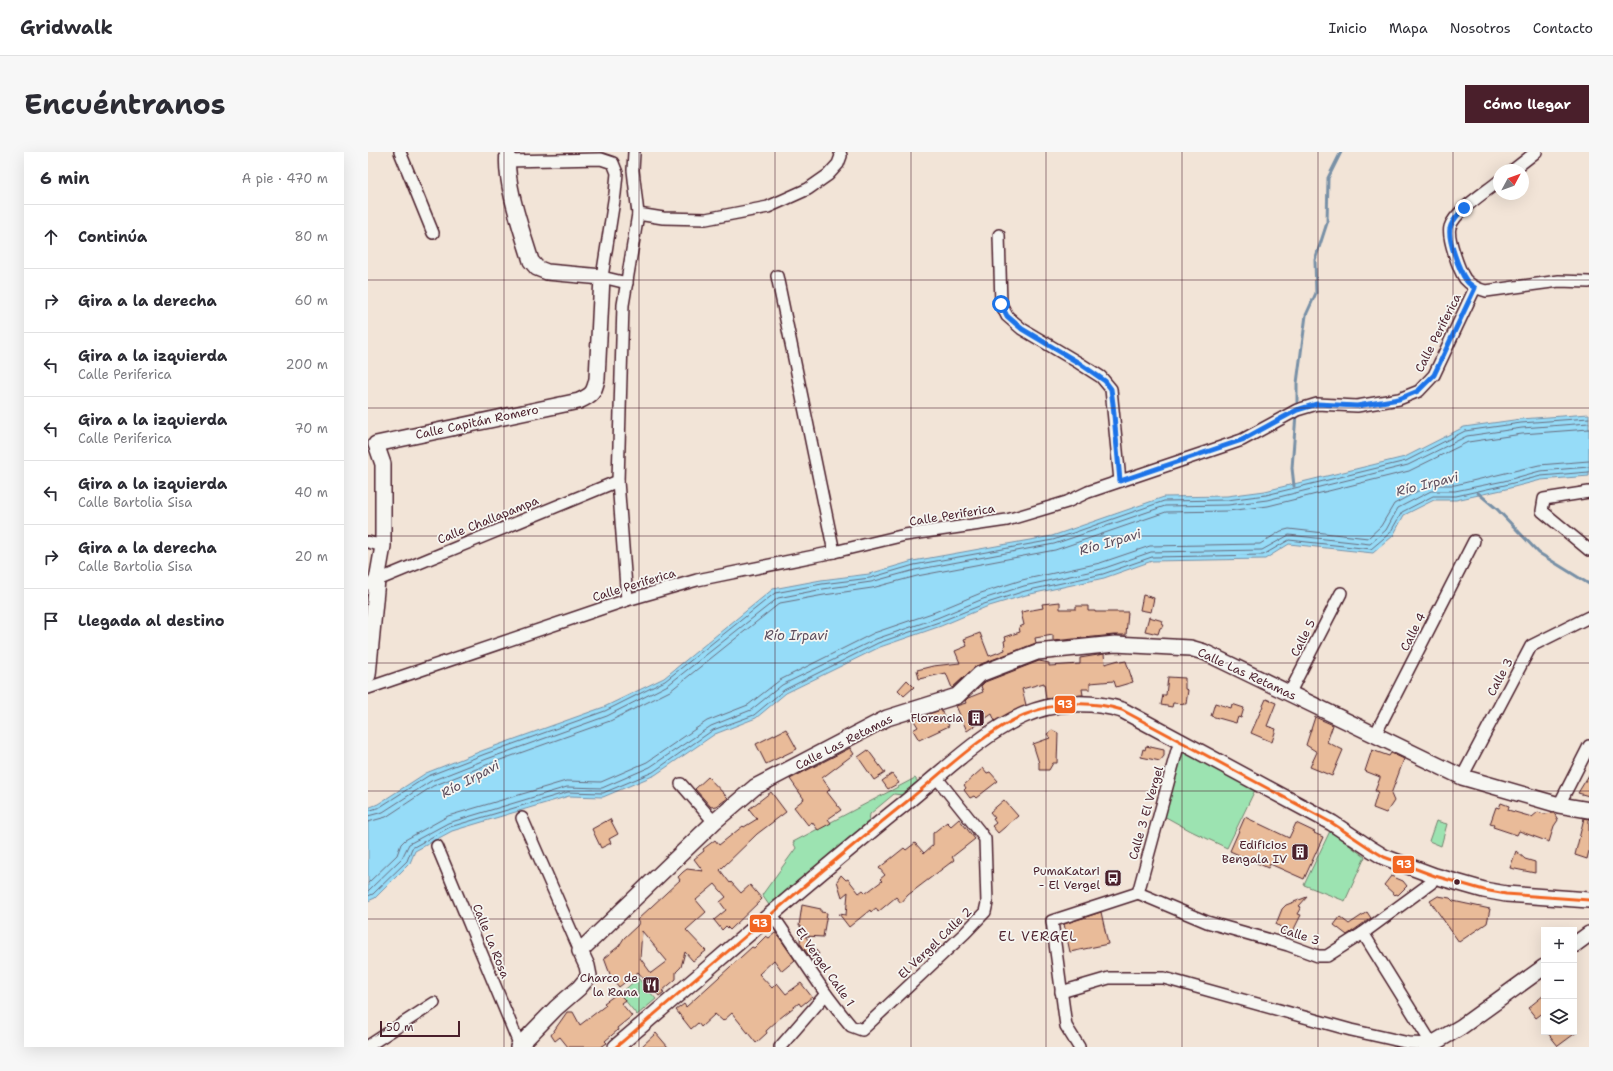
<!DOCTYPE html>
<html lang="es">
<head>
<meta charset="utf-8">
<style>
	:root { --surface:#fff; --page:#f7f7f7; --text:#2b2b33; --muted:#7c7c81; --line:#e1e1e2; --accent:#4a1f2b }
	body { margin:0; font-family:"Shantell Sans",sans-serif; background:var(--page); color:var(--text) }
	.controls { position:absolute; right:12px; bottom:12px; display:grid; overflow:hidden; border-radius:0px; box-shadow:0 4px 16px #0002 }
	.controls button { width:36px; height:36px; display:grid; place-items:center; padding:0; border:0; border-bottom:1px solid var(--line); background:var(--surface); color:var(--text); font:20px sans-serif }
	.compass { position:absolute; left:1125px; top:12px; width:36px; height:36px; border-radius:50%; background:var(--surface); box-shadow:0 4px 16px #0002; rotate:49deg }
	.scale { position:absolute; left:12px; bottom:10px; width:80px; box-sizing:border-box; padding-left:4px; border:2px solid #4a1f2b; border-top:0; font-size:11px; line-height:14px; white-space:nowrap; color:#4a1f2b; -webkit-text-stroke:3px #f6f6f2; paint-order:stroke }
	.stop { position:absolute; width:12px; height:12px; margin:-9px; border:3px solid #1a73e8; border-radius:50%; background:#fff }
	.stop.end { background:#1a73e8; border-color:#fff; box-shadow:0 1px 4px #0008 }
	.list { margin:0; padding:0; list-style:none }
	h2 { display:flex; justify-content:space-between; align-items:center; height:52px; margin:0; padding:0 16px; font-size:17px }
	h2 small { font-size:13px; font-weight:400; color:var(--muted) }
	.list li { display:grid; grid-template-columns:26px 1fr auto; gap:12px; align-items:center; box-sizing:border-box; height:64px; padding:0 16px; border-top:1px solid var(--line) }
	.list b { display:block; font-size:15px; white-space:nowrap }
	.list p { margin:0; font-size:13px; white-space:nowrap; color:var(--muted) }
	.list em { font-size:13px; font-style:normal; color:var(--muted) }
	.icon { flex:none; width:22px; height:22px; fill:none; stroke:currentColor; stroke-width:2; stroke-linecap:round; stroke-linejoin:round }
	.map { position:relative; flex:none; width:1221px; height:895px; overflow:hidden; border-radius:0px }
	header { display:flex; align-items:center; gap:24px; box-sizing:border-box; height:56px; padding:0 20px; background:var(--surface); border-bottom:1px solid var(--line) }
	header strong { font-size:19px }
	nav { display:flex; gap:22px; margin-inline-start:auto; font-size:14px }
	.intro { display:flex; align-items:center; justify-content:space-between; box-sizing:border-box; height:96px; padding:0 24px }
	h1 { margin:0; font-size:28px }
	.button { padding:10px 18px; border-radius:0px; background:var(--accent); color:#fff; font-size:14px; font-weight:700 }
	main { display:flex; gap:24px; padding:0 24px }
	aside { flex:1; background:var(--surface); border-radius:0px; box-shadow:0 4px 16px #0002 }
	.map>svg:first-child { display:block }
	.green { fill:#9ce3b1; stroke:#73816e }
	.water { fill:#96dcf8; stroke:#7890a6 }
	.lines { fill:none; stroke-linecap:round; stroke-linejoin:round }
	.shore { stroke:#686b7d; stroke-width:1 }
	.stream { stroke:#7890a6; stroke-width:3 }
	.building { fill:#e9bb99; stroke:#4a1f2b; fill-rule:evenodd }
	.street-casing { stroke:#4a1f2b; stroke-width:14 }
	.secondary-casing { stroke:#4a1f2b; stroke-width:18 }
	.street { stroke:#f6f6f2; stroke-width:11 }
	.secondary { stroke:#f6f6f2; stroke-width:15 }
	.bus-1-casing { stroke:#f6f6f2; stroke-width:6 }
	.bus-1 { stroke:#f26522; stroke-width:3 }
	.route { stroke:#1a73e8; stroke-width:5 }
	.grid { fill:none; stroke:#4a1f2b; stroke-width:1; stroke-opacity:0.55 }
	.bus-dot { fill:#4a1f2b; stroke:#f6f6f2; stroke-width:1.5 }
	.labels { text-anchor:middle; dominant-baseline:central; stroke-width:3.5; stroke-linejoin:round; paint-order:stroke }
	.street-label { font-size:12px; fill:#4a1f2b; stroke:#f6f6f2 }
	.poi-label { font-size:12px; fill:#4a1f2b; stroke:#f6f6f2; text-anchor:end }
	.water-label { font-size:13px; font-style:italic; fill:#5d4e5e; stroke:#f6f6f2 }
	.neighbourhood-label { font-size:13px; letter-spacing:1px; fill:#4a1f2b; stroke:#f6f6f2 }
	.line-badge { stroke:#f6f6f2; stroke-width:1.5 }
	.badge-label { font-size:11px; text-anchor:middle; font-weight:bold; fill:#fff }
</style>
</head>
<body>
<header>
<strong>Gridwalk</strong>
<nav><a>Inicio</a><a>Mapa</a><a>Nosotros</a><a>Contacto</a></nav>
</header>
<div class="intro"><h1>Encuéntranos</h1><a class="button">Cómo llegar</a></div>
<main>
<aside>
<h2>6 min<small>A pie · 470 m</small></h2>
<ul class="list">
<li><svg class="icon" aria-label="ahead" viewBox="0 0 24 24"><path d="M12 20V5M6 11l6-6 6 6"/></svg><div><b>Continúa</b></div><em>80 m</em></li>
<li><svg class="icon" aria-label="right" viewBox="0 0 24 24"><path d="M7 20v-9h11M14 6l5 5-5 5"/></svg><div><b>Gira a la derecha</b></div><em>60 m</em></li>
<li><svg class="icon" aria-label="left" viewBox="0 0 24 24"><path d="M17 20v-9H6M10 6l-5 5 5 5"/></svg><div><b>Gira a la izquierda</b><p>Calle Periferica</p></div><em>200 m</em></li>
<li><svg class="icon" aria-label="left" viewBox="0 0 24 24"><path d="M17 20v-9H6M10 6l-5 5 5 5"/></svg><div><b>Gira a la izquierda</b><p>Calle Periferica</p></div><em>70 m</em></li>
<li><svg class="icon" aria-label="left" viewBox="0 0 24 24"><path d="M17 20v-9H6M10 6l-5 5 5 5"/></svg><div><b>Gira a la izquierda</b><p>Calle Bartolia Sisa</p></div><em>40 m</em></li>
<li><svg class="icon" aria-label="right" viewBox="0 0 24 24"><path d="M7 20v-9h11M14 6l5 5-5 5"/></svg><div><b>Gira a la derecha</b><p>Calle Bartolia Sisa</p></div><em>20 m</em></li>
<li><svg class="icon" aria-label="arrive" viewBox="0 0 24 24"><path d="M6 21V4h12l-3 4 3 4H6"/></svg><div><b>Llegada al destino</b></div></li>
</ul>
</aside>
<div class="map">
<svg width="1221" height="895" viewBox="0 0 1221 895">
	<rect width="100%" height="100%" fill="#f2e4d7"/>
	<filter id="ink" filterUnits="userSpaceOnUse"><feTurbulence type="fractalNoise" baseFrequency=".025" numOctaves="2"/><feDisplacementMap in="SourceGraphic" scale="8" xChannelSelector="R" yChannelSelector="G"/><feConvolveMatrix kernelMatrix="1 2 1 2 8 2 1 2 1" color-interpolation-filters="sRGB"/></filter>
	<g filter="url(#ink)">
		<g class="green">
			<path d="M816,600L887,638L859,696L823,679L796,664L813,602Z"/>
			<path d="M547,626L550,630L534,643L526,642L502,662L501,669L401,753L394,743L428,696L425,690Z"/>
			<path d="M1068,669L1079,672L1073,694L1061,689Z"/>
			<path d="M962,679L997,705L977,749L936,733Z"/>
			<path d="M270,826L288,847L269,863L252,842Z"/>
		</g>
		<path class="water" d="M1221,262V324L1173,328L1138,337L1088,348H1066L1036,363L1025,384L1005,401L921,392L897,407L784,409L736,426L658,443L618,455L573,474L512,495L418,541L388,566L347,582L287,623L235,645L201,644L84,679L47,699L42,711L7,746L0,749V656L10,652L58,621L116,598L236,555L296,526L405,437L453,428L501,422L545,409L684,384L796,345L859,344L897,339L1037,305L1096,275L1153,267Z"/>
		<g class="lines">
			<g class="shore">
				<path d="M0,659L12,655L60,624L117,602L237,559L297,529L407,441L454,432L502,426L546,413L685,388L796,349L859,348L898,343L1038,309L1097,279L1153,271L1221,266"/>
				<path d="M0,664L15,660L63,629L119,607L239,564L300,533L410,446L455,437L503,430L547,418L686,392L797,354L860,353L899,348L1040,313L1099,284L1154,276L1221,271"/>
				<path d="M0,670L18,665L65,634L121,612L242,569L302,539L412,451L456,443L504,436L549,424L687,398L798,360L860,359L900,354L1041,319L1100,290L1154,282L1221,277"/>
				<path d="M0,731L29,703L33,692L37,688L80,664L198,629L233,630L279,610L339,569L380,553L412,528L506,481L567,460L613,441L654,428L732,411L782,394L892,392L913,379L921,377L1000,386L1013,374L1026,352L1061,333H1087L1171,313L1221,309"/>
				<path d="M0,739L34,706L41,692L80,671L199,635L234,636L282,615L343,574L383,558L414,533L508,487L569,466L615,447L656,434L734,417L783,400L894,398L921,383L1002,392L1018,378L1030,356L1063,339H1087L1136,329L1172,319L1221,315"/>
				<path d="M0,744L5,742L39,709L44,696L82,675L200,640L235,641L285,620L345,578L386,563L416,538L510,491L571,470L616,452L657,439L735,422L784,405L895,403L921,388L1003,397L1022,381L1034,360L1065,344H1088L1137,333L1173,324L1221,320"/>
			</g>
			<g class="stream">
				<path d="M929,255V231L938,163L948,141L947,108L959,71L960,26L973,0"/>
				<path d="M926,334L924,316L928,262"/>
				<path d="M1110,341L1129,357L1171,401L1221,432"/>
			</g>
		</g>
		<g class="building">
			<path d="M775,443L786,446L783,460L772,458Z"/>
			<path d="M692,450V457H708V454H720V459H727V460H760L758,483H746L685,489V483L667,486L668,491L608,514L584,536L578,521L551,527L549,518L565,514L592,511L587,499L599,494L596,487L612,481L621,504L637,498L636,494H637L636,489L638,488L637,485L652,480L651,475L656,473L653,460L675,456L674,452Z"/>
			<path d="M781,465L795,469L794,471L796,474L792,476L790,482L777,479Z"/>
			<path d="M736,502L737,512L751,508L752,510L758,509L765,530L748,535L746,529L722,531V537H714L715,543L678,547L676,531L654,537L658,553L627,569L624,562L599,579L588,554L598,551L597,549L600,546L615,540L613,534L617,530L671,509L681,511V514L712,512V506Z"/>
			<path d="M800,525L817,526V537L820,538L818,552L805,551L804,555L793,553L795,543H798Z"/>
			<path d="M539,528L546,535L536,544L530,538Z"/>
			<path d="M898,547L908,551L899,574L908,577L904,590L883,581Z"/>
			<path d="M847,551L863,556L864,552L876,556L873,566L870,565L868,571L843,564Z"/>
			<path d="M573,558L581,574L551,588L545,578L550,575L545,567Z"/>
			<path d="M947,565L965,573L959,590L975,598L964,624L942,615L949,600L938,593Z"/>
			<path d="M418,577L429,597L398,612L388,592Z"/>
			<path d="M684,578L690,581L689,611H685L681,618H671V611L665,592L682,586L679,582Z"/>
			<path d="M778,594L796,598V604L792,609L773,605L775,597L777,598Z"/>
			<path d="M482,596L486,602L454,626L462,637L459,640L473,658L460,667L463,671L450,678L444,670L440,673L426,655L436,647L422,627Z"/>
			<path d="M500,598L517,621L506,628L490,605Z"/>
			<path d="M1004,598L1021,604L1023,601L1036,607L1023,642L1026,649L1018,661L1005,656L1010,639H1007L1012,626V625L997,619Z"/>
			<path d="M615,616L619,621L622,620L630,629L608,646L606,644L602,646L596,638L598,636L596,633Z"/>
			<path d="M524,622L531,631L520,637L514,629Z"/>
			<path d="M1221,623V644L1210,641L1213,636Z"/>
			<path d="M340,625L360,646L349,654L343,655L327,637Z"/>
			<path d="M403,640L418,660L389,682L352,718L362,731L363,730L373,741L382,733L394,747L362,778L358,774L354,778L346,768L358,758L352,750L358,745L347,732L328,748L338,760L318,778L338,799L325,809L317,800L313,815L308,820V827L294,839L296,840L291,844L270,820L251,835L243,825L236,806L251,794L256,786L269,774L271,771L269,768L312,728L310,725L315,720L319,717L335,719L326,707L336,699L335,697L347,688L351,693L375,674L376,675L389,667L381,657ZM274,779L299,809L283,821L272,806Z"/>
			<path d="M636,648L650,664L630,681L624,674L628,671L625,667L627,666L622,660Z"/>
			<path d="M1133,651L1141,654L1140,658L1164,665L1170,660L1176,662L1186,661L1190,668L1186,674L1181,690L1151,679L1149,683L1125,675L1126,673L1122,672L1128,655L1131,656Z"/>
			<path d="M877,665L921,686L928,671L947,680L946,681L955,685L936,727L902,712L900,716L862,699Z"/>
			<path d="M1216,666L1221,667V699L1219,707L1207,703Z"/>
			<path d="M242,667L250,682L241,687L243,691L233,696L224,677Z"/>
			<path d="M591,667L607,687L584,705L586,708L540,743L533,751L528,745L510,760L508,756L503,760L502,758L481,775L471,762L478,763L480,740L474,745L469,729L473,723L478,728L480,727L491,741L495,738L498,741L514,729L512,727L517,723L511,716L536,696L538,698L547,691L556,701L565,693V681L579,670L583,674Z"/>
			<path d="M1148,699L1157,707L1167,710V721L1142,716Z"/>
			<path d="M1023,724L1035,729L1039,734L1030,743L1028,742L1027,743L1016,733Z"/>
			<path d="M1070,744L1082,746L1085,749L1122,757L1119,771L1091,790L1062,749Z"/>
			<path d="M939,745L931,754L933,755L929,762L933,763L924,781L918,778L915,779L914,776L908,772L914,757L918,753Z"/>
			<path d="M434,753L453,757V760L459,761L455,785L437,784L451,802L444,808L432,791L433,774H431Z"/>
			<path d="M733,760L740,792L702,800L696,772Z"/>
			<path d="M999,760L1003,766L979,783L966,773L972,765L981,772Z"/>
			<path d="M407,781L409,782L427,808L414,819L406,808L391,822L404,836L409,831L418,842L433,831L444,845L433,854L431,851L411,867L398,879L399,881L388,891L364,861L355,869L347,862L333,875L330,871L323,877L308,858L316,852L318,855L384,795L386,796L398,784L401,786Z"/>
			<path d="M250,841L257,848L253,851L264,864L249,876L250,878L237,889L239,891L233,895H200L192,885L187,889L183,883L199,860H205L212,873L238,853L236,851Z"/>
			<path d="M1176,843V860L1168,866L1160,856Z"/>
			<path d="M1179,880H1209L1190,894Z"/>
			<path d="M288,881L300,895H273Z"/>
		</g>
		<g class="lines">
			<defs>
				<g id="street">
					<path d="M32,0L65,81"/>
					<path d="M139,9L233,7L245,11L249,21L247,42L234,125L259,131"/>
					<path d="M1145,18L1168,0"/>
					<path d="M1131,29C1118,40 1087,59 1082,75C1079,85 1091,118 1097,127C1103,134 1110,137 1118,139L1191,129L1221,130"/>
					<path d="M270,62L295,66L338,67L400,55L440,37L460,23L470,12L473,4L472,0"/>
					<path d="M631,83L633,152L639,164L654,177L711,211L733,225L743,237L752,329"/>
					<path d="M409,124L466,400"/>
					<path d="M1221,340L1176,347L1174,359L1221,398"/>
					<path d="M0,390L15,394"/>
					<path d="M0,432L250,329"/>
					<path d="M259,448L250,329L255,153L270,62L265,18L266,0"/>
					<path d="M0,536L259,448L329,428L466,400L537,383L639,368L699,350L720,340L874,288L929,258L949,252L989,254L1031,247L1051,239L1066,223L1107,136"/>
					<path d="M921,542L973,441"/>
					<path d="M1007,583L1106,389"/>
					<path d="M1094,625L1163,494L1221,465"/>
					<path d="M313,632L346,670"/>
					<path d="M1191,653L1221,594"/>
					<path d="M154,666L212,799"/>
					<path d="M69,694L152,894"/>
					<path d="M770,741L839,770L920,793L950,804H959L995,781L1063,731L1067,724"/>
					<path d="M770,741L809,598L814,590"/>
					<path d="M403,761L458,842L474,863L483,874L494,878L597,781L617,760L619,751L617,687L612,680L568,625"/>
					<path d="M995,781L1064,892"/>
					<path d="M693,840L741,826H796L983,878L1041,891L1064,892"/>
					<path d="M0,894L66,851"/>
					<path d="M412,895L458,842"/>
					<path d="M711,895L698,874L684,769L770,741"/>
				</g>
				<g id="secondary">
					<path d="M0,523L9,428L15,394V312L8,292L211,249C224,243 226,241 229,227L234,125L179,120L169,116L163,109C154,79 136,30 140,0"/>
					<path d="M1206,793L1221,782"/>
					<path d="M150,895L188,856L211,836L221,824L219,814L212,799L346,670L387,635L519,566L589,544L612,522L669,500L747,492L822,496L836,500L1094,625L1191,653L1221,658"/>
					<path d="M248,895C344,814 438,730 537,651C573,622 614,581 656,563C687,550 722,548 754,558L964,671L1003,697L1016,705L1067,724L1116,738L1138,742L1221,748"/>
					<path d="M1066,895L1064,892L1093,875L1176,815"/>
				</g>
			</defs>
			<use href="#street" class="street-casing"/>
			<use href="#secondary" class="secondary-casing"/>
			<use href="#street" class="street"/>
			<use href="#secondary" class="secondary"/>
			<defs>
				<path id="bus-1" d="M248,895C344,814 438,730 537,651C573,622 614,581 656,563C687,550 722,548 754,558L964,671L1003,697L1016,705L1067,724L1116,738L1138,742L1221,748"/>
			</defs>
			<use href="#bus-1" class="bus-1-casing"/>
			<use href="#bus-1" class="bus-1"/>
		</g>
	</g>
	<g class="lines" filter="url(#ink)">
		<path class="route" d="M633,152L639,164L654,177L711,211L737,229L743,237L745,252L752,329L874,288L929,258L949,252L989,254L1031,247L1050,239L1066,223L1107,136C1104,134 1100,131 1098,128C1091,118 1080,88 1082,77C1083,69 1091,62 1096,56"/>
	</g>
	<path class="grid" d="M136,0V895M271,0V895M407,0V895M543,0V895M678,0V895M814,0V895M950,0V895M1085,0V895M0,128H1221M0,256H1221M0,384H1221M0,511H1221M0,639H1221M0,767H1221"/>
	<defs>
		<symbol id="building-square" viewBox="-11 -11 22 22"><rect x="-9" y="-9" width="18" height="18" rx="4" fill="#4a1f2b" stroke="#f6f6f2"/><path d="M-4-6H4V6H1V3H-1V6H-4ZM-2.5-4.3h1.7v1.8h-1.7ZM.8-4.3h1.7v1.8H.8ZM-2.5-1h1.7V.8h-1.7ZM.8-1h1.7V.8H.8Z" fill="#fff"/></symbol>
		<symbol id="bus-square" viewBox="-11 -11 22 22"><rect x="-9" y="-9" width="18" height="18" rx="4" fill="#4a1f2b" stroke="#f6f6f2"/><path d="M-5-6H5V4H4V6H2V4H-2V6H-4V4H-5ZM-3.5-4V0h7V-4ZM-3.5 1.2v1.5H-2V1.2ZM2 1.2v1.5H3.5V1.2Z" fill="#fff"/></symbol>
		<symbol id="restaurant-square" viewBox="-11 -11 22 22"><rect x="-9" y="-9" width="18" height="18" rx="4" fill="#4a1f2b" stroke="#f6f6f2"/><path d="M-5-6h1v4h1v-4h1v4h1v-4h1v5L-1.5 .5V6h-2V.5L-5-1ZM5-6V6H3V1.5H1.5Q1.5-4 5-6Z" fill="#fff"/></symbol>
	</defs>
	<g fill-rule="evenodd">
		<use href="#building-square" x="598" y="556" width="20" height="20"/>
		<use href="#building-square" x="922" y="690" width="20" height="20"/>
		<use href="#bus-square" x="735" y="716" width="20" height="20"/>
		<use href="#restaurant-square" x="273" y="823" width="20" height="20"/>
	</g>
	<circle class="bus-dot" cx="1089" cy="730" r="3.5"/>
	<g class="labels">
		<g class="street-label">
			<text transform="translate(1070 181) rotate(-63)">Calle Periferica</text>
			<text transform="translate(109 270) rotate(-12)">Calle Capitán Romero</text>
			<text transform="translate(584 363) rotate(-9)">Calle Periferica</text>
			<text transform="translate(120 368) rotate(-22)">Calle Challapampa</text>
			<text transform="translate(266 433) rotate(-17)">Calle Periferica</text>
			<text transform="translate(1045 480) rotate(-63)">Calle 4</text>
			<text transform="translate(935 486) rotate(-63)">Calle 5</text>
			<text transform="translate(879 522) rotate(25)">Calle Las Retamas</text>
			<text transform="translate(1132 525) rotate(-62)">Calle 3</text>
			<text transform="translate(476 590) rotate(-27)">Calle Las Retamas</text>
			<text transform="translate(778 661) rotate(-74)">Calle 3 El Vergel</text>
			<text transform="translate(932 783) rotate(18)">Calle 3</text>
			<text transform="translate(123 789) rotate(68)">Calle La Rosa</text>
			<text transform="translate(567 791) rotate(-44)">El Vergel Calle 2</text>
			<text transform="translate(457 815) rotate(55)">El Vergel Calle 1</text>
		</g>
		<g class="poi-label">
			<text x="595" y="566">Florencia</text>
			<text x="919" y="693">Edificios<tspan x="919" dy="14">Bengala IV</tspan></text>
			<text x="732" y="719">PumaKatari<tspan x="732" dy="14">- El Vergel</tspan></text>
			<text x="270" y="826">Charco de<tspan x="270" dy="14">la Rana</tspan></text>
		</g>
		<g class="water-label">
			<text transform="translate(1059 332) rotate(-14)">Río Irpavi</text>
			<text transform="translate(742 390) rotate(-16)">Río Irpavi</text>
			<text x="428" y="483">Río Irpavi</text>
			<text transform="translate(102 627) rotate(-28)">Río Irpavi</text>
		</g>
		<g class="neighbourhood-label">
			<text x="670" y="784">EL VERGEL</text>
		</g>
	</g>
	<g class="line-badge">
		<rect x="686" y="543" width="22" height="19" rx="4" fill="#f26522"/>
		<rect x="1024" y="703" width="23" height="19" rx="4" fill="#f26522"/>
		<rect x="381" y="762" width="23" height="19" rx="4" fill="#f26522"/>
	</g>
	<g class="badge-label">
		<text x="697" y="556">93</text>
		<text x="1036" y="716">93</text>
		<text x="392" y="775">93</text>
	</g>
</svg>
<div class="controls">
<button>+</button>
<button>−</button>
<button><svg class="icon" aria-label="layers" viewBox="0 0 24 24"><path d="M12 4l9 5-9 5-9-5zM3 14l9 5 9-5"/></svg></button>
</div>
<svg class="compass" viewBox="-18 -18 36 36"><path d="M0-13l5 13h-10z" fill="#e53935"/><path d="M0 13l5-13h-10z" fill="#7c7c81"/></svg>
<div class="scale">50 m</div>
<div class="stop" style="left:633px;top:152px"></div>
<div class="stop end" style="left:1096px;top:56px"></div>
</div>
</main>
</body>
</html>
